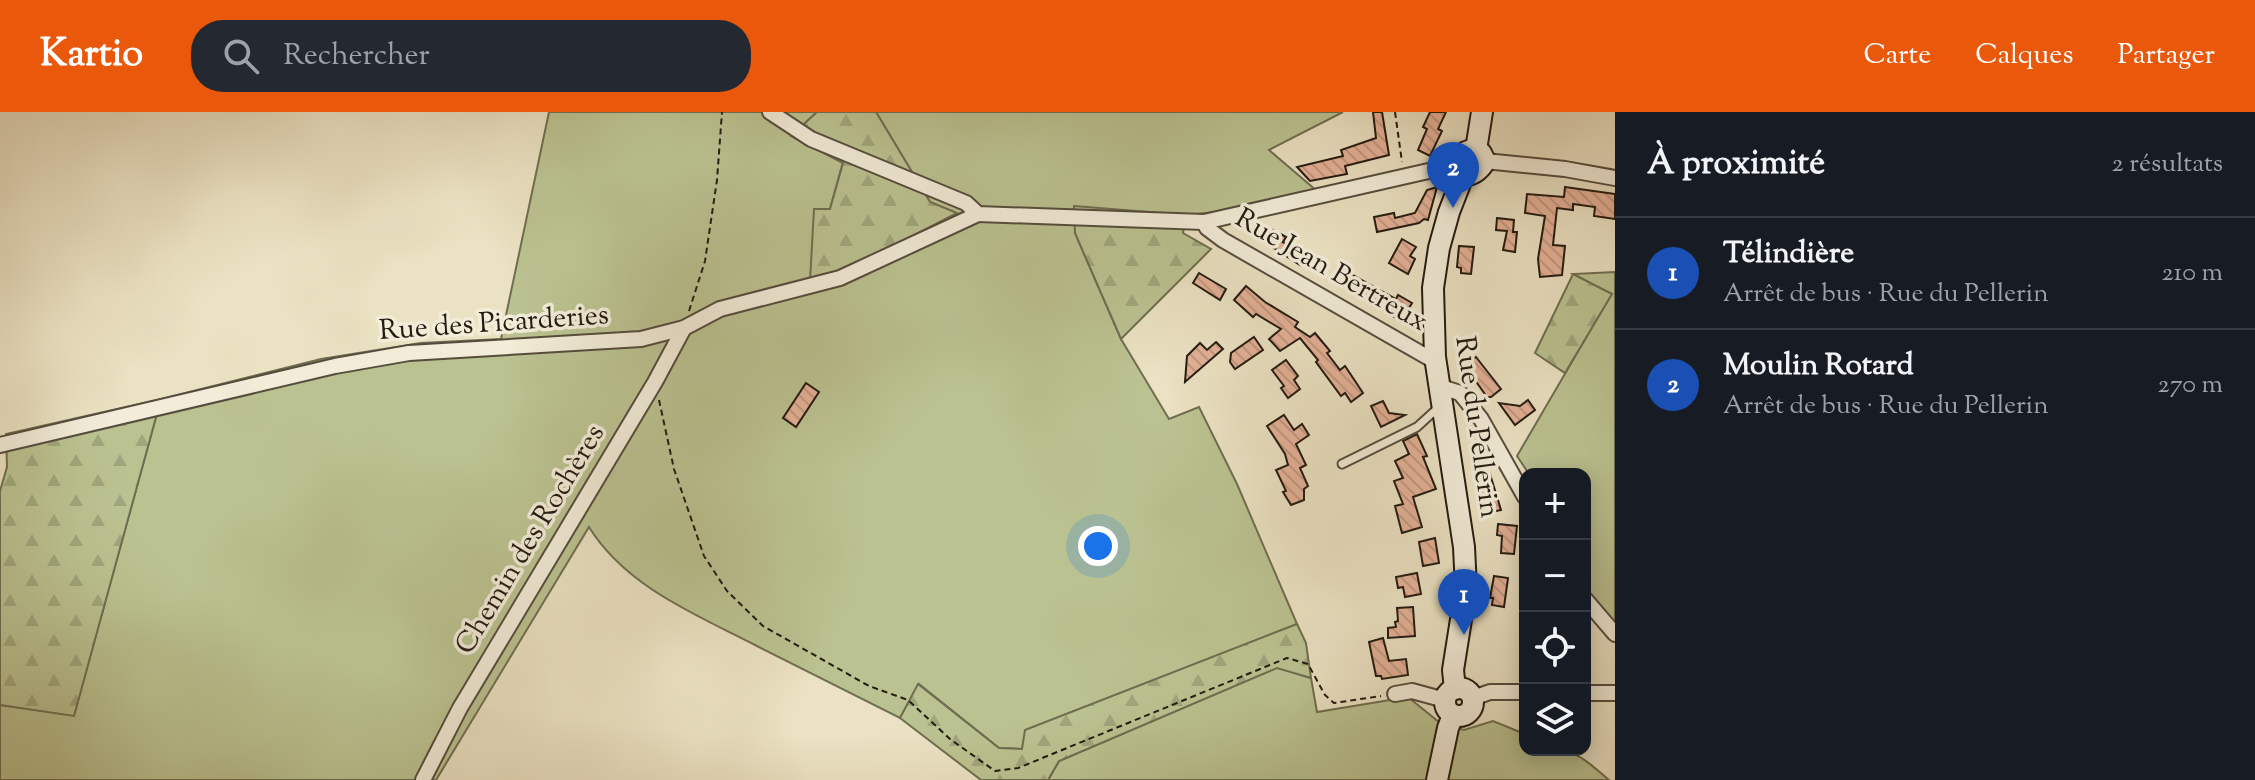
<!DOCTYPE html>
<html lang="fr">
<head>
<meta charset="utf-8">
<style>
	:root { --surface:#171b24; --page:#242831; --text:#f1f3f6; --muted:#9ea1a6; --line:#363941; --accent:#ea580c }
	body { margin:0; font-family:"Sorts Mill Goudy",serif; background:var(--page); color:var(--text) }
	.controls { position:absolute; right:24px; bottom:24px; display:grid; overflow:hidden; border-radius:16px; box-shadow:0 4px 20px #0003 }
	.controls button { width:72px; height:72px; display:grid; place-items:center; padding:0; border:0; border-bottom:2px solid var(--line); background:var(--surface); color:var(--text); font:40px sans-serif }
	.you { position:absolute; left:1098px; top:434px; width:28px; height:28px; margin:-20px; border:6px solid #fff; border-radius:50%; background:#1a73e8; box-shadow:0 0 0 12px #1a73e833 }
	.badge { display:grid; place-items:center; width:52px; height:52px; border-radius:50%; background:var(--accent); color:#fff; font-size:26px; font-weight:700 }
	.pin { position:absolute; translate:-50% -66px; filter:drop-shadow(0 2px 4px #0008) }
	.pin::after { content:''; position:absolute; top:42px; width:28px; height:24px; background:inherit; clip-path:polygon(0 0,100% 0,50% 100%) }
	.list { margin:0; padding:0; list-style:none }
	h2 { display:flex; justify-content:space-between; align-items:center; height:104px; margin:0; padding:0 32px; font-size:34px }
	h2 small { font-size:26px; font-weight:400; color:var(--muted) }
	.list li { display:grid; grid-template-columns:52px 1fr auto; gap:24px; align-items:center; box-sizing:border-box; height:112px; padding:0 32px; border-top:2px solid var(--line) }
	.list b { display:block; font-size:30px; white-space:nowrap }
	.list p { margin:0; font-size:26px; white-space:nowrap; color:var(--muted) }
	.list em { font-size:26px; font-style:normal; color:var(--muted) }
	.icon { flex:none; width:44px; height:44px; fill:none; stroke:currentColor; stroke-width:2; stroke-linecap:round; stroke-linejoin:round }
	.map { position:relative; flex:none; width:1615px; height:668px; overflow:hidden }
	header { display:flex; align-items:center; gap:48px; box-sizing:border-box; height:112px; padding:0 40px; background:var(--accent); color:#fff }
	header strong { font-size:38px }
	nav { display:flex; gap:44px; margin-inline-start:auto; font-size:28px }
	.search { width:560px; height:72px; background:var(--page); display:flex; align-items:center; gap:20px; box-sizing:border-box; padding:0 28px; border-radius:32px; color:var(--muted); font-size:30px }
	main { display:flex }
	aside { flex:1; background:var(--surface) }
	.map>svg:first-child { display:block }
	.grass { fill:#bbc291; stroke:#6f6e50; stroke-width:2 }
	.forest { fill:url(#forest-firs); stroke:#6f6e50; stroke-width:2 }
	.building { fill:url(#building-back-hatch); stroke:#231a10; stroke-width:2 }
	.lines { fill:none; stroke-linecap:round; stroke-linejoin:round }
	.lane-casing { stroke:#554c3d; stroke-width:11 }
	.street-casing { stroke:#554c3d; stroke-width:18 }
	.secondary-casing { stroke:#231a10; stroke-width:24 }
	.path { stroke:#231a10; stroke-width:2; stroke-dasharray:6 4; stroke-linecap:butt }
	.lane { stroke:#f2ecd8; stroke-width:7 }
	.street { stroke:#f2ecd8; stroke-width:14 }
	.secondary { stroke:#f2ecd8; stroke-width:20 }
	.labels { text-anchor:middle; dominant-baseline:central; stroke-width:7; stroke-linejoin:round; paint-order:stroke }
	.street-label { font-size:28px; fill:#231a10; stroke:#f2ecd8 }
</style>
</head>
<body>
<header>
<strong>Kartio</strong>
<div class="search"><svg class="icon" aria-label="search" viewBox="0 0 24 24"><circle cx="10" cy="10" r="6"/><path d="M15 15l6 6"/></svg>Rechercher</div>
<nav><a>Carte</a><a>Calques</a><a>Partager</a></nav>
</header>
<main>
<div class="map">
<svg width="1615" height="668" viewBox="0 0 1615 668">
	<defs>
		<pattern id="forest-firs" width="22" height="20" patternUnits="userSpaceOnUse" patternTransform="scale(2)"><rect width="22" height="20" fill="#bbc291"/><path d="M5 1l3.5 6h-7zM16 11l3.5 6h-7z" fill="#a0a67c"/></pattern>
		<pattern id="building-back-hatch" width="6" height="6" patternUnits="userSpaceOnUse" patternTransform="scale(2)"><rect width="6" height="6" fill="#e4b197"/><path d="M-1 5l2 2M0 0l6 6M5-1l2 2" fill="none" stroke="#c39881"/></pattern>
	</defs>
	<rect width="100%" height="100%" fill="#ebe2c3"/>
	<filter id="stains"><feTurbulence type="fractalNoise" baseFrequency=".0025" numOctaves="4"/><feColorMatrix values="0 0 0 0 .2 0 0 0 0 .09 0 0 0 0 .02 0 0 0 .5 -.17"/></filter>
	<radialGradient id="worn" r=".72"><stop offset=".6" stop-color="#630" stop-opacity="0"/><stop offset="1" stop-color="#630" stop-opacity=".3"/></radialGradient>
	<g class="grass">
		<path d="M549,0H817L792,23L843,50L830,97L814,98L956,101L930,90L876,0H1343L1269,38L1317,79L1245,97L1186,103L1075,121L1121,227L1169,307L1199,295L1237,372L1297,512L1026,618L1022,637L999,636L919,572L900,606C853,582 805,558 757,534C697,503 626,475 589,415L436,668H0V593L74,603L161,287L321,247L421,231L501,227Z"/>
		<path d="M1615,160V515L1585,479V362H1529L1517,344L1611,183L1573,162Z"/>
		<path d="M1278,555L1311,566L1317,600L1408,585L1439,610L1464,618L1493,609L1525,622V638C1573,638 1572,636 1609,668H1048L1059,649Z"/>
	</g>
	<g class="forest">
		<path d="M817,0H876L930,90L957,101L841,161L810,169L814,97H830L843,51L791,24Z"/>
		<path d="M1074,94L1186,103L1183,121L1211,137L1121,227L1075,121Z"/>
		<path d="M1573,162L1612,182L1565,261L1535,241Z"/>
		<path d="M161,287L74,604L0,593V379L7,355L6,322Z"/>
		<path d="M1297,512L1306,531L1311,566L1277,556L1059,649L1048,668H981L900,606L918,572L999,636L1022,637L1025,618Z"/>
	</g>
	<g class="building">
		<path d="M1373,0H1382L1389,43L1345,54L1347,62L1310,69L1297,55L1343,44L1341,38L1376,26Z"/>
		<path d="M1430,0H1446L1438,17L1442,19L1430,44L1418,38L1427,17L1423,15Z"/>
		<path d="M1437,75L1428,108L1424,107L1419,111L1377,120L1374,105L1394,101L1395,106L1415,101L1427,78Z"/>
		<path d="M1565,75L1615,82V107L1594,104L1595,95L1573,92V98L1557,96L1553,133L1565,134L1562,163L1540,165L1538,147L1545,104L1525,101L1527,82L1564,85Z"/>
		<path d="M1497,106L1514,108L1513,120H1517L1515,140L1503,138L1507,119L1496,118Z"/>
		<path d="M1273,118L1286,125L1283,130L1306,142L1300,153L1266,131Z"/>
		<path d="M1402,127L1416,135L1410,144L1415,147L1408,162L1389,151Z"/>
		<path d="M1459,134L1474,135L1471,162L1461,161V156L1457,155Z"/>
		<path d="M1199,161L1226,177L1220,188L1193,171Z"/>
		<path d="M1351,162L1396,187L1398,183L1412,191L1401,209L1344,174Z"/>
		<path d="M1246,174L1265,190L1298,210L1295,215L1310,225L1315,221L1330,239L1327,241L1340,258L1345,254L1363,281L1351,290L1345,281L1341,284L1316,250L1318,248L1300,226L1280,239L1269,227L1281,217L1256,202L1253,205L1234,188Z"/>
		<path d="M1254,225L1263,238L1235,257L1230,250L1231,241Z"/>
		<path d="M1216,230L1223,237L1185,270L1187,244L1200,231L1207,238Z"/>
		<path d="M1476,245L1501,277L1491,285H1487L1465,254Z"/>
		<path d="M1286,248L1298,264L1294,268L1300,277L1288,286L1281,276L1284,274L1272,258Z"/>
		<path d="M806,271L819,280L796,315L783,306Z"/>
		<path d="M1528,288L1535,298L1515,313L1499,291L1520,294Z"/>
		<path d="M1383,289L1389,301L1405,303L1381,315L1371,294Z"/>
		<path d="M1284,303L1294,318L1302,312L1309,323L1296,332L1306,353L1300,356L1308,374L1304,377V388L1291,393L1283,380L1286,379L1276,358L1288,353L1285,342L1267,314Z"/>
		<path d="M1417,322L1427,344L1423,345L1436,377L1413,385L1422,415L1402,421L1395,394L1403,392L1394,369L1403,366L1395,349L1409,342L1403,329Z"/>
		<path d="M1490,362L1501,398L1481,402L1475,365Z"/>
		<path d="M1498,412L1517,414L1514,442L1501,441L1502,424L1497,423Z"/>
		<path d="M1435,426L1439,451L1423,454L1419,430Z"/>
		<path d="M1417,461L1421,482L1405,485L1403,475L1398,476L1396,465Z"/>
		<path d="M1494,464L1508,466L1504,495L1492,493L1493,486H1490Z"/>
		<path d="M1413,495L1415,524L1388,526V516L1396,515L1395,510L1398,509L1397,496Z"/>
		<path d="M1383,526L1389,549L1406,547L1408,563L1382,567L1381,564H1376L1369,530Z"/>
	</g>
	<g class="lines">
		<defs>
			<path id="lane" d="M1342,352L1417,315L1439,295"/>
			<g id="street">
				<path d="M770,0L811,27L966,91L978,102L1204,110L1455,53"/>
				<path d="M1485,49L1565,57L1615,66"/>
				<path d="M1204,110L1207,116L1223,128L1429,246L1435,245"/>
				<path d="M1441,275L1460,281L1481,307L1525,385"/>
				<path d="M0,333L335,254L409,241L641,227L684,216L720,197L840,166L978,102"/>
				<path d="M1585,487L1615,522"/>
				<path d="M1585,581H1615"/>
				<path d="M1395,582L1412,579L1445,588"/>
				<path d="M1473,586L1490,580H1525"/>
				<path d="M423,668L460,596L655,270L684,216"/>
			</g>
			<g id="secondary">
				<path d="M1476,38L1482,0"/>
				<path d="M1463,64L1457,60L1455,53C1459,43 1465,38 1476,38"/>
				<path d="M1463,64C1474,63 1480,58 1485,49L1481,41L1476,38"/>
				<circle cx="1459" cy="590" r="14"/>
				<path d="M1455,577L1453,558L1466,476L1464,435L1435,245L1433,176L1439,136L1449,100L1463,64"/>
				<path d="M1437,668L1448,616L1453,603"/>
			</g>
		</defs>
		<use href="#lane" class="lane-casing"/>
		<use href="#street" class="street-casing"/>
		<use href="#secondary" class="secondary-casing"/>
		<g class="path">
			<path d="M1395,0L1402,50"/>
			<path d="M689,199L705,149L717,68L722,0"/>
			<path d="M659,288L674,357L704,444L727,479L763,514L869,574L908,588L950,627L995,659L1018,656L1287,546L1308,552L1325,583L1334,591L1381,584"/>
		</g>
		<use href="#lane" class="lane"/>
		<use href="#street" class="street"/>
		<use href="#secondary" class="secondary"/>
	</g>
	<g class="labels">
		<g class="street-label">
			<text transform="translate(1331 159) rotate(30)">Rue Jean Bertreux</text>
			<text transform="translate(494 212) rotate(-4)">Rue des Picarderies</text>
			<text transform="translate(1476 315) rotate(82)">Rue du Pellerin</text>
			<text transform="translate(531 428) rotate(-59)">Chemin des Rochères</text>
		</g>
	</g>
	<rect width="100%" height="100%" filter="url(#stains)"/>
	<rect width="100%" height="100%" fill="url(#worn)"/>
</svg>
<div class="controls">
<button>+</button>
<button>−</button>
<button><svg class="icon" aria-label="locate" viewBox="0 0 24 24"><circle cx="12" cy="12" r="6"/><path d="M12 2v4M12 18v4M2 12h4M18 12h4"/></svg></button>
<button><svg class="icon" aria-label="layers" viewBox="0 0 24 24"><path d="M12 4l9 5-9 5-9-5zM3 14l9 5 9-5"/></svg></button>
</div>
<div class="you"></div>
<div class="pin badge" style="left:1464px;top:523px;background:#1a4fb4">1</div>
<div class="pin badge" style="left:1453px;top:96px;background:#1a4fb4">2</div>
</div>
<aside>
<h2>À proximité<small>2 résultats</small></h2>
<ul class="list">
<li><span class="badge" style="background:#1a4fb4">1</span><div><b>Télindière</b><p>Arrêt de bus · Rue du Pellerin</p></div><em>210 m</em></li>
<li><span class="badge" style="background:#1a4fb4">2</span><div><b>Moulin Rotard</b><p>Arrêt de bus · Rue du Pellerin</p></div><em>270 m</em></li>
</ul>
</aside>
</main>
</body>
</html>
